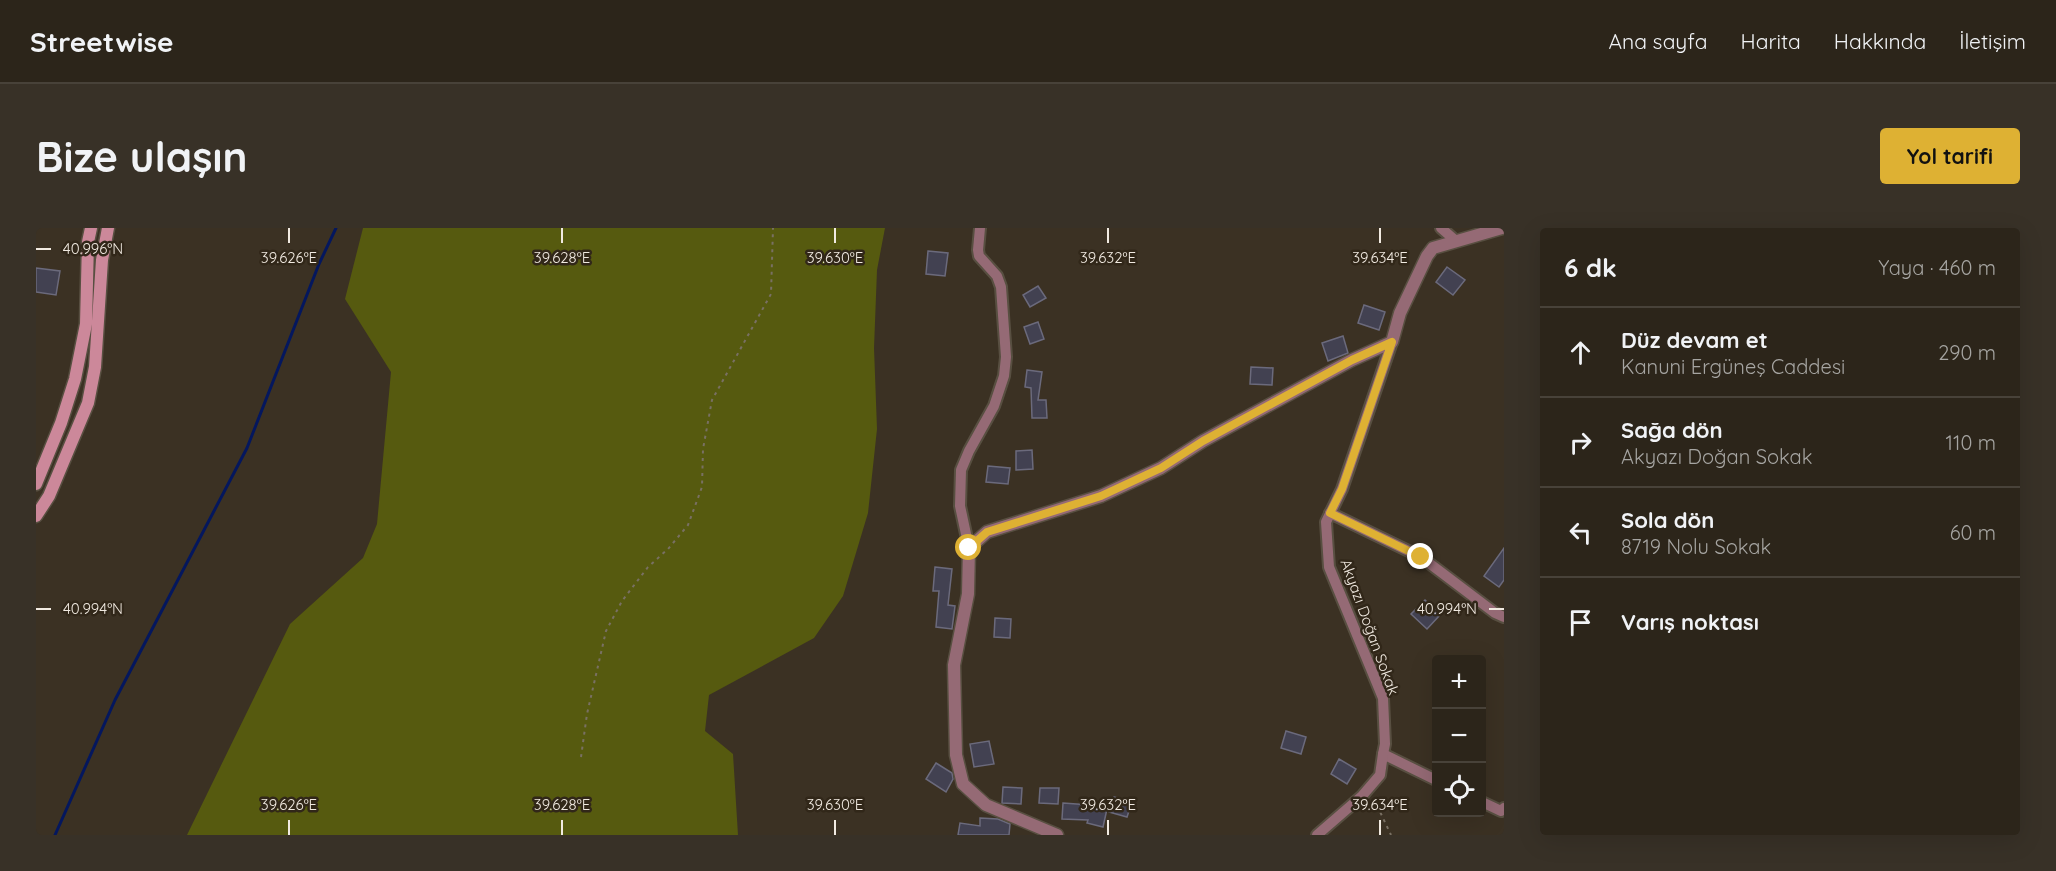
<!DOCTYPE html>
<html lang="tr">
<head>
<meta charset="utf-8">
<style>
	:root { --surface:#2c251a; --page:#383127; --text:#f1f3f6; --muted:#a6a5a2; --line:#484239; --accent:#deb133 }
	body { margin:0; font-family:Quicksand,sans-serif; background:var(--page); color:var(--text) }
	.controls { position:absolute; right:18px; bottom:18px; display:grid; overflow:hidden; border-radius:6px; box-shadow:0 6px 24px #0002 }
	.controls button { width:54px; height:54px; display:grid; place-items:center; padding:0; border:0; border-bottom:2px solid var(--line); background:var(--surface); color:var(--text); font:30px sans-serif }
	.stop { position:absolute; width:18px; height:18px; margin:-14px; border:4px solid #deb133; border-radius:50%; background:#fff }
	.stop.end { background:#deb133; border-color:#fff; box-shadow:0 2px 6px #0008 }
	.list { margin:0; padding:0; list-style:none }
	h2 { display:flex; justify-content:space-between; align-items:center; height:78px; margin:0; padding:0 24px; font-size:26px }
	h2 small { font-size:20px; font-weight:400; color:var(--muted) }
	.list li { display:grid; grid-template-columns:39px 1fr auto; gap:18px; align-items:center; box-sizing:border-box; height:90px; padding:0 24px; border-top:2px solid var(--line) }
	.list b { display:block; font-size:22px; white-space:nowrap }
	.list p { margin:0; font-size:20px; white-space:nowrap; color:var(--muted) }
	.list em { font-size:20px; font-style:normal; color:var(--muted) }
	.icon { flex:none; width:33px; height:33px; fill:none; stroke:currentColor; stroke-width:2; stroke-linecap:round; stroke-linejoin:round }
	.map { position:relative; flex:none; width:1468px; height:607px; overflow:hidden; border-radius:6px }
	header { display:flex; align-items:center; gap:36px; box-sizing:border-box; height:84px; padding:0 30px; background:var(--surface); border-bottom:2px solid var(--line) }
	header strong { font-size:28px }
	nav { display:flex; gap:33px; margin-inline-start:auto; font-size:21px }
	.intro { display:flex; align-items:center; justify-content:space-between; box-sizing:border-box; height:144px; padding:0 36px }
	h1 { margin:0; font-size:42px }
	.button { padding:15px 27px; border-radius:6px; background:var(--accent); color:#111; font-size:21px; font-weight:700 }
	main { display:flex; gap:36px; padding:0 36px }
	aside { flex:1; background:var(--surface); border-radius:6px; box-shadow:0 6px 24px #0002 }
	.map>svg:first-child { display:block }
	.green { fill:#565a0f }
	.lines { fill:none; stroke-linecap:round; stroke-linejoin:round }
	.stream { stroke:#04175e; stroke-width:3 }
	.building { fill:#424151; stroke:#6b6a7c; stroke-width:1.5 }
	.minor-casing { stroke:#584f41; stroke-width:14 }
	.tertiary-casing { stroke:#584f41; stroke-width:15 }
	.secondary-casing { stroke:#584f41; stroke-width:15 }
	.path { stroke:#797063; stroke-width:2; stroke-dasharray:3 4.5; stroke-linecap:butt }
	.minor { stroke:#956a75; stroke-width:10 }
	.tertiary { stroke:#956a75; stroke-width:12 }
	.secondary { stroke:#cc889a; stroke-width:12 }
	.route { stroke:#deb133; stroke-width:8 }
	.ticks { fill:none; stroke:#f1eae1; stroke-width:2 }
	.labels { text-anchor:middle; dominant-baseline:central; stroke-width:5; stroke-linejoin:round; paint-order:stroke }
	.street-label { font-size:15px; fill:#f1eae1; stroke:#312719 }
	.ticks-label { font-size:15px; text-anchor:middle; fill:#f1eae1; stroke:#312719; stroke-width:5; stroke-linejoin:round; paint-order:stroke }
</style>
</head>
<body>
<header>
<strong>Streetwise</strong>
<nav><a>Ana sayfa</a><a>Harita</a><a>Hakkında</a><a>İletişim</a></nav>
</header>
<div class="intro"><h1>Bize ulaşın</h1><a class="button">Yol tarifi</a></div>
<main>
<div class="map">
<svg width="1468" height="607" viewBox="0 0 1468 607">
	<rect width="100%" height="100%" fill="#3b3123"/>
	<path class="green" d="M327,0H849L841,42L838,120L841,201L832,285L807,368L778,410L673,467L669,503L697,526L702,607H151L254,396L327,330L341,296L355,144L309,71Z"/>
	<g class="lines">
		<path class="stream" d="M19,607L79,472L211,220L283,36L300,0"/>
	</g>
	<g class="building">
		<path d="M892,23L912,25L909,48L890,46Z"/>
		<path d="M1411,39L1429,52L1417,67L1400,54Z"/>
		<path d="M0,40L24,43L20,67L0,64Z"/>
		<path d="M1002,58L1010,70L994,79L987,67Z"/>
		<path d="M1328,77L1349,84L1343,102L1322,95Z"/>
		<path d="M1002,94L1008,111L994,116L988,99Z"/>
		<path d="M1307,108L1312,125L1292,133L1286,115Z"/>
		<path d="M1215,139L1237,140L1236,157L1214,156Z"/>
		<path d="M991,142L1006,144L1002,172H1010L1011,190H996L995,160L989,159Z"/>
		<path d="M996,222L997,241L980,242V223Z"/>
		<path d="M952,238L974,240L972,256L950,254Z"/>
		<path d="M1468,320V352L1463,359L1448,348Z"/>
		<path d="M899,339L916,341L912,377L919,378L916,401L900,399L903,363H897Z"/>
		<path d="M1389,372L1404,387L1391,401L1375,386Z"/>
		<path d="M959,390L975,391L974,410L958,409Z"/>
		<path d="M1250,503L1270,509L1265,526L1245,520Z"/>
		<path d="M953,513L958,536L938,539L934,516Z"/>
		<path d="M1303,531L1320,541L1311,556L1295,546Z"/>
		<path d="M900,535L916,545L917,551L910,564L890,551Z"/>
		<path d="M967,559L986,560L985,576L966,575Z"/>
		<path d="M1004,560H1023L1022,576L1003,575Z"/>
		<path d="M1078,569L1096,574L1091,589L1073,584Z"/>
		<path d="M1027,575L1054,577L1071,581L1067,599L1051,595L1052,592L1026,591Z"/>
		<path d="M944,590L962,591L974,596L973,607H922L924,595L944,598Z"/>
	</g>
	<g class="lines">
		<defs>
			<g id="minor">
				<path d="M1405,0L1420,13"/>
				<path d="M1294,285L1385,329L1459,385L1468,389"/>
				<path d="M933,320L924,278L925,242L933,223L958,178L968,148L970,129L965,59L961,48L943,28L942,22L944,0"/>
				<path d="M1347,526L1400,552"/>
				<path d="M1446,574L1465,583L1468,580"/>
				<path d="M1281,607L1326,568L1344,547L1347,526L1349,516L1347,470L1293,339L1290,294L1306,261L1356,114"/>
			</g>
			<path id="tertiary" d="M1021,607L950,577L927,556L920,527L918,437L932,366L933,320L951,304L1065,268L1125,240L1167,213L1316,132L1356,114L1364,85L1391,28L1397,20L1466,0"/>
			<g id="secondary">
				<path d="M0,256L25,195L39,151L50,96L52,14L55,0"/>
				<path d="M0,288L13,268L52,175L59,139L66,32L72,0"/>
			</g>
		</defs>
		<use href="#minor" class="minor-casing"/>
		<use href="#tertiary" class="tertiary-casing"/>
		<use href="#secondary" class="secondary-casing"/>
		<g class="path">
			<path d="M545,529L551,486L570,403L586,373L612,339L632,321L652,297L666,259L667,221L676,172L735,66L737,0"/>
			<path d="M1338,571L1355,607"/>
		</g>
		<use href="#minor" class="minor"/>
		<use href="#tertiary" class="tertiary"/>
		<use href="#secondary" class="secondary"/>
	</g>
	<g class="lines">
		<path class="route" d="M933,320L951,304L1065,268L1125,240L1167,213L1316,132L1356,114L1306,261L1294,285L1385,329"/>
	</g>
	<path class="ticks" d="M253,0V15M526,0V15M799,0V15M1072,0V15M1344,0V15M0,21H15M0,381H15M1453,381H1468M253,592V607M526,592V607M799,592V607M1072,592V607M1344,592V607"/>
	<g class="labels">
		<g class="street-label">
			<text transform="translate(1334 399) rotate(70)">Akyazı Doğan Sokak</text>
		</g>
	</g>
	<g class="ticks-label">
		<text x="57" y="26">40.996°N</text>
		<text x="253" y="35">39.626°E</text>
		<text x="526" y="35">39.628°E</text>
		<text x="799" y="35">39.630°E</text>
		<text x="1072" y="35">39.632°E</text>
		<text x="1344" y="35">39.634°E</text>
		<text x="57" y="386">40.994°N</text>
		<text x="1411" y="386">40.994°N</text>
		<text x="253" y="582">39.626°E</text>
		<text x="526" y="582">39.628°E</text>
		<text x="799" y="582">39.630°E</text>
		<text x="1072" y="582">39.632°E</text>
		<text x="1344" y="582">39.634°E</text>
	</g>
</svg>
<div class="controls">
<button>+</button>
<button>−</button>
<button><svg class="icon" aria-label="locate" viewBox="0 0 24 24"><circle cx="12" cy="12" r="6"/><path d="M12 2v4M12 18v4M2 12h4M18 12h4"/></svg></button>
</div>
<div class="stop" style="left:933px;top:320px"></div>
<div class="stop end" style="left:1385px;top:329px"></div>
</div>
<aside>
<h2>6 dk<small>Yaya · 460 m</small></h2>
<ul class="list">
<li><svg class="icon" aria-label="ahead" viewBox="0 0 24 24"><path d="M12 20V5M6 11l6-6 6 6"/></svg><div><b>Düz devam et</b><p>Kanuni Ergüneş Caddesi</p></div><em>290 m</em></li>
<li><svg class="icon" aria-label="right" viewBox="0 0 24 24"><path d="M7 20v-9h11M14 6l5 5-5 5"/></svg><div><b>Sağa dön</b><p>Akyazı Doğan Sokak</p></div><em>110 m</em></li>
<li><svg class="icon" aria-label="left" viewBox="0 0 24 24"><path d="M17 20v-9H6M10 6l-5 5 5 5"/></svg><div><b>Sola dön</b><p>8719 Nolu Sokak</p></div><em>60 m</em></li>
<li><svg class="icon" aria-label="arrive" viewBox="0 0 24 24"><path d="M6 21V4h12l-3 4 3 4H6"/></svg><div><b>Varış noktası</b></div></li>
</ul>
</aside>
</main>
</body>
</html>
